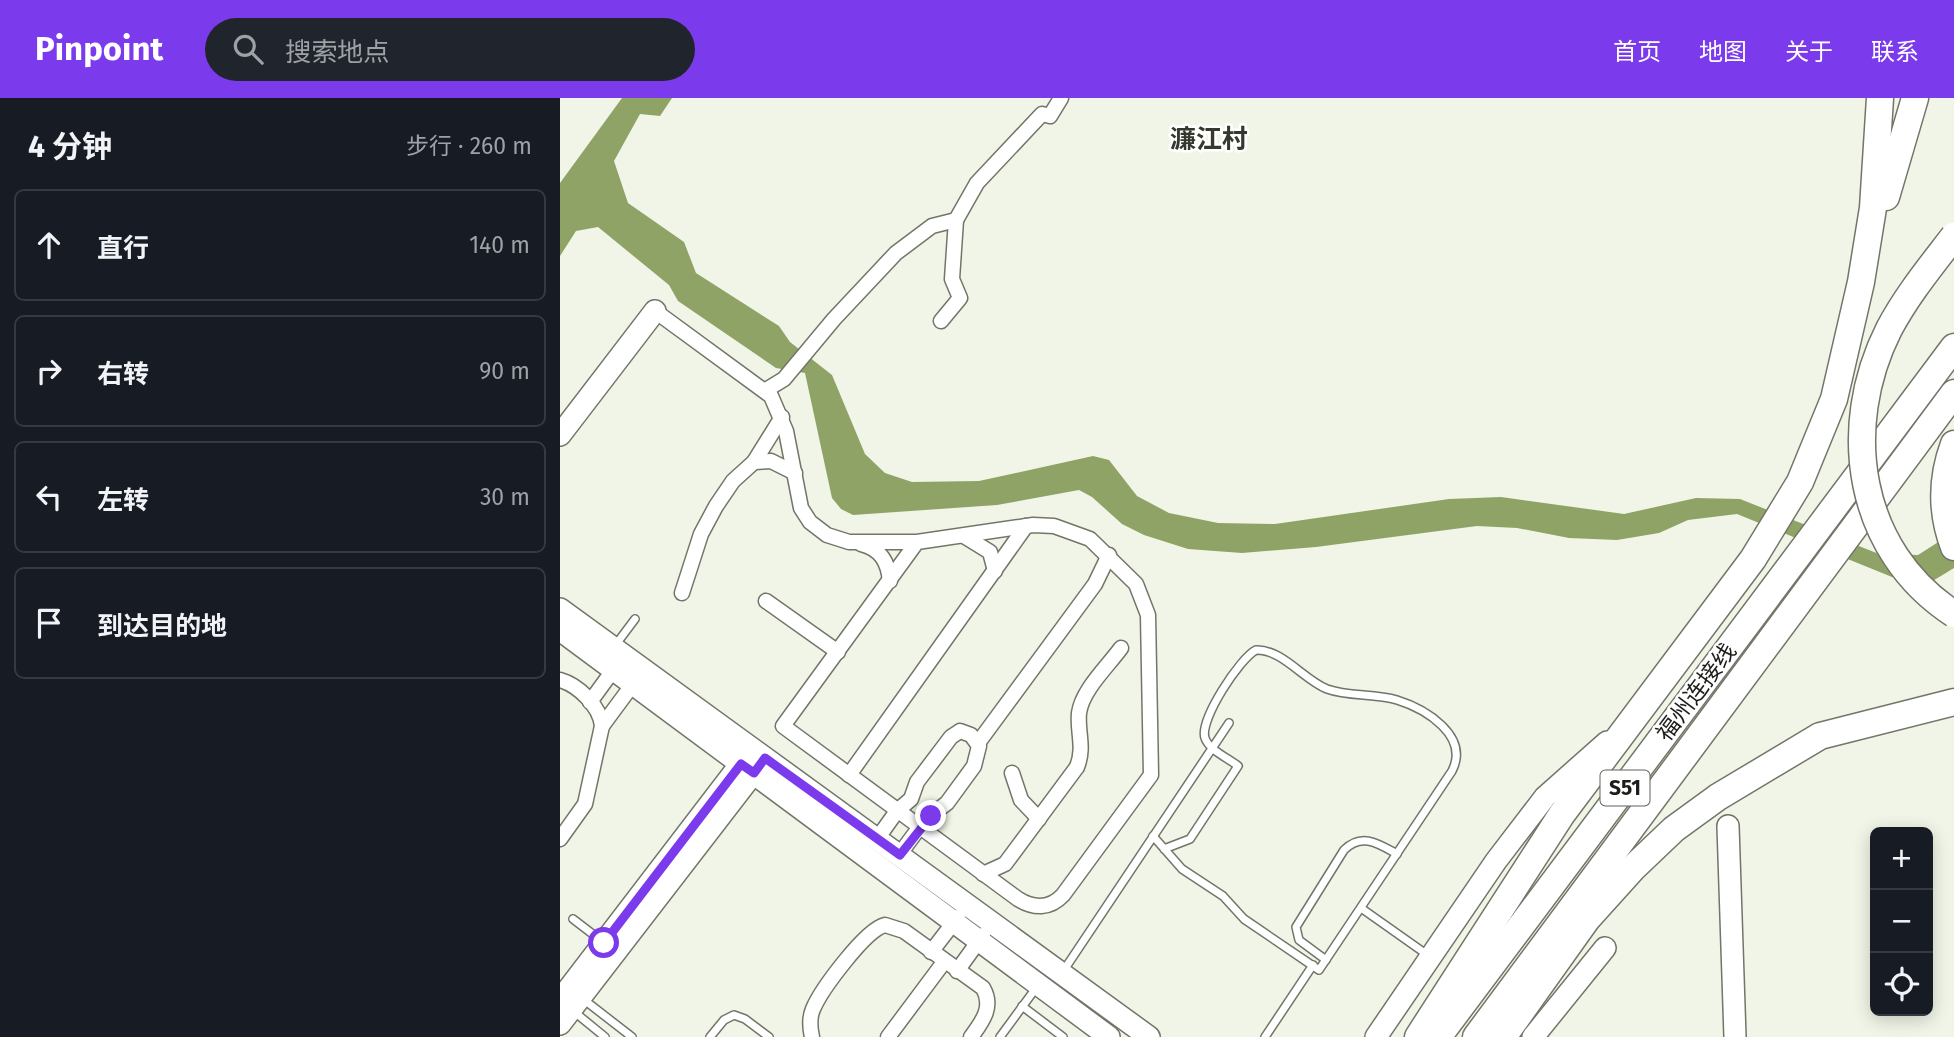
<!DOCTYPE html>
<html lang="zh">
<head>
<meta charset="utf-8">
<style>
	:root { --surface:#171b24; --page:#20242c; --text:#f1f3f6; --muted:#9ea1a6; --line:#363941; --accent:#7c3aed }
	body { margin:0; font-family:"Fira Sans","Noto Sans SC",sans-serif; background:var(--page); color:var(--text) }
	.controls { position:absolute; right:21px; bottom:21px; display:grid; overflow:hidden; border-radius:10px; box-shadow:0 4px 18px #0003 }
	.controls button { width:63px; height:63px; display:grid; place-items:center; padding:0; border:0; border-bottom:2px solid var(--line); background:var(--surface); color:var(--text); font:35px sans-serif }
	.stop { position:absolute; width:21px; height:21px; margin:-16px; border:5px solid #7c3aed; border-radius:50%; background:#fff }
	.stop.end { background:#7c3aed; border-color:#fff; box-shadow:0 2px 7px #0008 }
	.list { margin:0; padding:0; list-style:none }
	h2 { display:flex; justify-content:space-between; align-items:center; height:91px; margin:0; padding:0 28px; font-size:30px }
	h2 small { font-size:23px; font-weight:400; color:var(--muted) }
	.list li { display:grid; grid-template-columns:46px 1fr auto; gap:21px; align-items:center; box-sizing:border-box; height:112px; margin:0 14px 14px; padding:0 14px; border:2px solid var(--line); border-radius:10px }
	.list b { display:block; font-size:26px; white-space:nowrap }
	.list em { font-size:23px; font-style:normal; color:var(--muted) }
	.icon { flex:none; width:38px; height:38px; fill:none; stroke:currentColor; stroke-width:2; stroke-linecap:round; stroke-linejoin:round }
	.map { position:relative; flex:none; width:1394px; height:939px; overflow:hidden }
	header { display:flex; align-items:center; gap:42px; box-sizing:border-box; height:98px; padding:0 35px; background:var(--accent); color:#fff }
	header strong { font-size:33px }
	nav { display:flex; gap:38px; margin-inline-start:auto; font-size:24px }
	.search { width:490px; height:63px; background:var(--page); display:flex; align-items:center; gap:18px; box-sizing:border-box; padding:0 24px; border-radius:38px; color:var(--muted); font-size:26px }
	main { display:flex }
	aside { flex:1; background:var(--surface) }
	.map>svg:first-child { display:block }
	.water { fill:#90a366 }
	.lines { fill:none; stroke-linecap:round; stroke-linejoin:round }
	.lane-casing { stroke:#717669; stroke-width:10 }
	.street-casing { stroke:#717669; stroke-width:17 }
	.secondary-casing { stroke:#717669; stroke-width:24 }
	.highway-casing { stroke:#717669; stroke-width:29 }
	.lane { stroke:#fff; stroke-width:7 }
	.street { stroke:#fff; stroke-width:14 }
	.secondary { stroke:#fff; stroke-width:21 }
	.highway { stroke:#fff; stroke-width:26 }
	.highway-bridge-casing { stroke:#717669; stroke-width:29; stroke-linecap:butt }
	.highway-bridge { stroke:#fff; stroke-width:26 }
	.route { stroke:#7c3aed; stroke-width:9 }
	.labels { text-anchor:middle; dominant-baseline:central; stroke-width:5; stroke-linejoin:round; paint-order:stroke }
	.shield { fill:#fff; stroke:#60625e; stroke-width:2 }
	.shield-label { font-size:21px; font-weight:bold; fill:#1c1e19 }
	.street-label { font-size:23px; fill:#1c1e19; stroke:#fff }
	.quarter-label { font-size:26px; font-weight:bold; fill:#34382d; stroke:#fff }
</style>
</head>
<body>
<header>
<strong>Pinpoint</strong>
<div class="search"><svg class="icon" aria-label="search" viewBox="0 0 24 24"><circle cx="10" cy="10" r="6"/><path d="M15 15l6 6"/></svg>搜索地点</div>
<nav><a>首页</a><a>地图</a><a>关于</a><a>联系</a></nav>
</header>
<main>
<aside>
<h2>4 分钟<small>步行 · 260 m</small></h2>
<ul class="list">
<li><svg class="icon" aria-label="ahead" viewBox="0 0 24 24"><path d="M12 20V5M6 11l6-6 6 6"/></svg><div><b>直行</b></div><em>140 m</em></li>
<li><svg class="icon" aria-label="right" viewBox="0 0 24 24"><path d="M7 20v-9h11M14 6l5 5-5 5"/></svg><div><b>右转</b></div><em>90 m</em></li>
<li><svg class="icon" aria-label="left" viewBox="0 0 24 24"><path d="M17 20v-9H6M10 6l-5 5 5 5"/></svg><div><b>左转</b></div><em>30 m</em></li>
<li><svg class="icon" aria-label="arrive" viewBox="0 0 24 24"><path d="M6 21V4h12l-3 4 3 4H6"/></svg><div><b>到达目的地</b></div></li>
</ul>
</aside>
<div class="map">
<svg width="1394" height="939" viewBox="0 0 1394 939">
	<rect width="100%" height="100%" fill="#f0f5e7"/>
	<path class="water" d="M62,0H112L100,18L80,16L54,63L68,105L124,144L136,175L219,228L230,244L272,277L305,356L325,375L352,384L419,383L533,358L549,362L577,398L609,415L658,425L715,426L889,401L941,399L1064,416L1136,400L1180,401L1319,456L1358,457L1394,434V470L1371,484L1332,479L1177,416L1128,422L1099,435L1057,442L1009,440L957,430L917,428L756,449L682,455L628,451L584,437L562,426L532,399L519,392L437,407L293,417L281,411L272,400L245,275L216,270L118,203L109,187L38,129L16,133L0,158V85Z"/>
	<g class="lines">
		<defs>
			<g id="lane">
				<path d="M54,549L75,521"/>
				<path d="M593,738L622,771L663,798L684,821L759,872L892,673C910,638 866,611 837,602C814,595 789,599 767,591C744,582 722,551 696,552C680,560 639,622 645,640C649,652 668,660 678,668L630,741L604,751"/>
				<path d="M801,810L869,858"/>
				<path d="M13,821L43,844"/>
				<path d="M766,862L739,842L736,829L784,752C802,734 819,746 837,756"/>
				<path d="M502,875L669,625"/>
				<path d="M23,901L72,939"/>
				<path d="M462,908L503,939"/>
				<path d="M12,912L45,939"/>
				<path d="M150,939L164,922L174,917L185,921L209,939"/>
				<path d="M440,939L476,890"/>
				<path d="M705,939L753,867"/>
			</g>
			<g id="street">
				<path d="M95,213L211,298L226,333L241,410L250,424L267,437L289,444H357L473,427L494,428L530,441L576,486L588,517L591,677L503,797C490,811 474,811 458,801L223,628L357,444"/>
				<path d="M381,223L400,200L392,181L396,122"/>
				<path d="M206,292L224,281L274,221L336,155L372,128L396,122L417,85L482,16L490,18L501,0"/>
				<path d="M194,364L211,363L235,375"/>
				<path d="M404,438L430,454L435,473"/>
				<path d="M301,446C321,451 328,464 330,483"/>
				<path d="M122,495L141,436L156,408L173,383L194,364L222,319"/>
				<path d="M206,503L278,554"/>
				<path d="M0,582C18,587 40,608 42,628L25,706L0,741"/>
				<path d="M30,604L54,571"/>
				<path d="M42,628L73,586"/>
				<path d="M418,645L535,486L549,457"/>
				<path d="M452,675L461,702L479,721"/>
				<path d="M289,677L466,428"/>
				<path d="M317,741L337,713L351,701L357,684L391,639L400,633L411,637L419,648L414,668L387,705L365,722L339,757"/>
				<path d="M423,776L445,766L517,669C525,649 517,634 519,615C522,592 548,568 561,550"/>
				<path d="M371,854L398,819"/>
				<path d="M397,873L423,837"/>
				<path d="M252,939C250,930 249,920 253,911C261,892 305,832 325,827L344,833L423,890C434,909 422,924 411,939"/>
				<path d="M328,939L384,864"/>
			</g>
			<g id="secondary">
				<path d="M0,337L95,213"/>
				<path d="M0,511L589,939"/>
				<path d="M0,532L549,939"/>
				<path d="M1168,728L1175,939"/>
				<path d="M0,902L189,655"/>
				<path d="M0,926L202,664"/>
				<path d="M816,939L936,763L985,699L1047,644"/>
				<path d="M973,939L1045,850"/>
			</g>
			<g id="highway">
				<path d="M1326,99L1355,0"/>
				<path d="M1394,346C1381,381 1381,415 1394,449"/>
				<path d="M858,939L1002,716L1193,461L1240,384L1274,301L1301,184L1313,110L1320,0"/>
				<path d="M878,939L1394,249"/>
				<path d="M916,939L1394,295"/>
				<path d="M943,939L1027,821L1073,770L1114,731L1158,699L1260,638L1394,604"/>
			</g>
		</defs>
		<use href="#lane" class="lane-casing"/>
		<use href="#street" class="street-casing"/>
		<use href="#secondary" class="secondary-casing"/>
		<use href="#highway" class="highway-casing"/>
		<use href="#lane" class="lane"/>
		<use href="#street" class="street"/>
		<use href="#secondary" class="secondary"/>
		<use href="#highway" class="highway"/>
		<defs>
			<path id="highway-bridge" d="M1394,138C1371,168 1347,197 1329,231C1279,330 1297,453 1394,516"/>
		</defs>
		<use href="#highway-bridge" class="highway-bridge-casing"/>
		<use href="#highway-bridge" class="highway-bridge"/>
	</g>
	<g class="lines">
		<path class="route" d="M44,845L181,666L194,675L205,660L340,757L371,718"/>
	</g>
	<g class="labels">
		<rect class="shield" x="1040.5" y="672.5" width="49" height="35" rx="5"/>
		<g class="shield-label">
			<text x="1065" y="690">S51</text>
		</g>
		<g class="street-label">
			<text transform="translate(1136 594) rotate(-53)">福州连接线</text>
		</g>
		<g class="quarter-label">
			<text x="649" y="41">濂江村</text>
		</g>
	</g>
</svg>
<div class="controls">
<button>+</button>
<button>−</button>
<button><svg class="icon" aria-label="locate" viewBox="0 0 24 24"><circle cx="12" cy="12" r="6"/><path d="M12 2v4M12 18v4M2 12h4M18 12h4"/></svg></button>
</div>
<div class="stop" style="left:44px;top:845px"></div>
<div class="stop end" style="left:371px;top:718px"></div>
</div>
</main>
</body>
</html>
